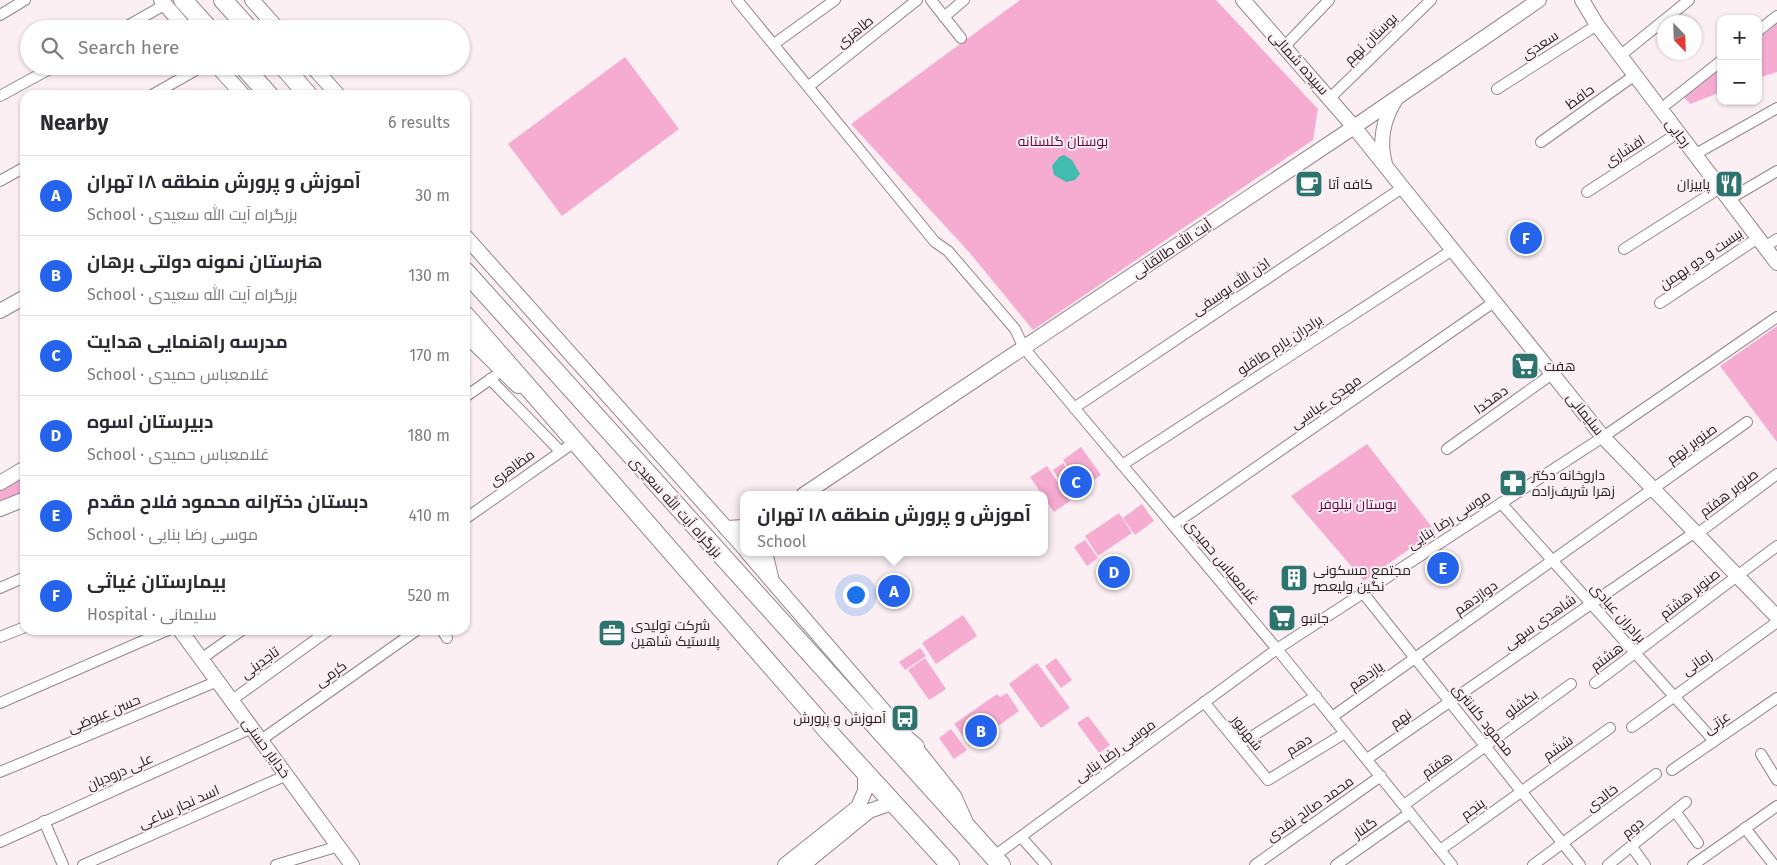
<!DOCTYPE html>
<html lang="en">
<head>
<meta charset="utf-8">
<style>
	:root { --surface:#fff; --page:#f2f2f3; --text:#2b2b33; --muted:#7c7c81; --line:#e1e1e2; --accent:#2563eb }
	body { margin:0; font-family:"Fira Sans",Cairo,sans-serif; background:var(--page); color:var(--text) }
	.controls { position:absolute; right:15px; top:15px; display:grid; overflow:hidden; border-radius:10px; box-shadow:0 1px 4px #0004 }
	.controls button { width:45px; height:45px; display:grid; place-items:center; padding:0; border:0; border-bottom:1px solid var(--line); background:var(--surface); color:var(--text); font:25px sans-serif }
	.compass { position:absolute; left:1657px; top:15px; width:45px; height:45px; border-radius:50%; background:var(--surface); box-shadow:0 1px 4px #0004; rotate:157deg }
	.you { position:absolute; left:855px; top:594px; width:18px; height:18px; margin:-12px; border:4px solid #fff; border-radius:50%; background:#1a73e8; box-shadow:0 0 0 8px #1a73e833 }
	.badge { display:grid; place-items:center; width:32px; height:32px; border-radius:50%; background:var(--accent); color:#fff; font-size:16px; font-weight:700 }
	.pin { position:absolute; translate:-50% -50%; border:2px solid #fff; box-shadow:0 1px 5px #0006 }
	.popup { position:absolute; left:740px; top:491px; width:308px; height:65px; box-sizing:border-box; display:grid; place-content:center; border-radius:10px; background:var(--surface); filter:drop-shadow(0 1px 4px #0005); font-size:16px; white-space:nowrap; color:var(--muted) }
	.popup b { font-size:19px; color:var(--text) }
	.popup::after { content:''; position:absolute; left:50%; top:100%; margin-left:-10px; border:10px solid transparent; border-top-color:var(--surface) }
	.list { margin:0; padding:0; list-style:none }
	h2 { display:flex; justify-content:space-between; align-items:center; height:65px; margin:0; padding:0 20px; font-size:21px }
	h2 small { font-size:16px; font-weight:400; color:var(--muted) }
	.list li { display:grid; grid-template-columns:32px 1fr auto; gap:15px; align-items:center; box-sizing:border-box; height:80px; padding:0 20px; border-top:1px solid var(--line) }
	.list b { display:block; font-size:19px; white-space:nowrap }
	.list p { margin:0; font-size:16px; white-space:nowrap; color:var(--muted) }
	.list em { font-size:16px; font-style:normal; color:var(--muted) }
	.icon { flex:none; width:28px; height:28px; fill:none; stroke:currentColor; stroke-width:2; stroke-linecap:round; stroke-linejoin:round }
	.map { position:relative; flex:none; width:1777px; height:865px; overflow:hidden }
	.search { position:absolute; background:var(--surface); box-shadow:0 1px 4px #0004; left:20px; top:20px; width:450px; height:55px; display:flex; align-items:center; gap:12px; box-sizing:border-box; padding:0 18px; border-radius:28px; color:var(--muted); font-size:19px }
	.panel { position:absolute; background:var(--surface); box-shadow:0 1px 4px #0004; left:20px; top:90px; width:450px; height:545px; border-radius:15px }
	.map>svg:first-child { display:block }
	.green { fill:#f6acd1 }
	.water { fill:#42bbb0 }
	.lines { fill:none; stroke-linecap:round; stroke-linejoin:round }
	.street-casing { stroke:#92868c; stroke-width:12 }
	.secondary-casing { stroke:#92868c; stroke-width:16 }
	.highway-casing { stroke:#92868c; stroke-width:20 }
	.street { stroke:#fff; stroke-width:10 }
	.secondary { stroke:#fff; stroke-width:14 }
	.highway { stroke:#fff; stroke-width:18 }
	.labels { text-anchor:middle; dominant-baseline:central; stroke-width:4; stroke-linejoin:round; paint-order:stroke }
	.street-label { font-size:14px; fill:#262224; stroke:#fbeff4 }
	.park-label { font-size:14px; fill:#640343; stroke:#fbeff4 }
	.poi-label { font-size:14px; fill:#262224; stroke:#fbeff4; text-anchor:start }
</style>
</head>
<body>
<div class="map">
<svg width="1777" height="865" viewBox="0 0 1777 865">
	<rect width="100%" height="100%" fill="#fbeff4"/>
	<g class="green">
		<path d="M1020,0H1216L1318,109L1313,140L1033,330L969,252L851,124Z"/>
		<path d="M1777,24V72L1758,78V39Z"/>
		<path d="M625,57L679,129L562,216L508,144Z"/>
		<path d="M1721,68V92L1690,104L1684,97Z"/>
		<path d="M1777,326V442L1720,366Z"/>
		<path d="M1367,444L1435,531L1364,581L1291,496Z"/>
		<path d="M1081,447L1101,475L1083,488L1063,460Z"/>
		<path d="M1063,463L1077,485L1067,492L1053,470Z"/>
		<path d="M1047,466L1070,501L1054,512L1030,477Z"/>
		<path d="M25,471V492L0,503V486Z"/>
		<path d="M1142,504L1154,521L1135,535L1123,518Z"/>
		<path d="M1119,513L1132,533L1098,556L1085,536Z"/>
		<path d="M1085,540L1098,558L1087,566L1074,547Z"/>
		<path d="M963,615L977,636L936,664L922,643Z"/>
		<path d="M920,648L926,656L905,670L899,662Z"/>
		<path d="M925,658L946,689L929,700L908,670Z"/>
		<path d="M1056,658L1072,680L1061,688L1045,666Z"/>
		<path d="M1037,663L1070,708L1041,728L1009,684Z"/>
		<path d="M1007,693L1019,711L970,746L954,724L997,694L1000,697Z"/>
		<path d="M1088,716L1110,745L1099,753L1077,723Z"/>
		<path d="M951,729L967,750L954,759L939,738Z"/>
	</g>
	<path class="water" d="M1064,155L1072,160L1080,174L1075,180L1066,182L1054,175L1052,166L1059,157Z"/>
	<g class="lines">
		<defs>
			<g id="street">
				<path d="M737,0L935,242L948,251L1015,329L1024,348L1277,649L1452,865"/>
				<path d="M931,0L961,38"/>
				<path d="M0,15L25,0"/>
				<path d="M944,17L964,0"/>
				<path d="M122,29L166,4"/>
				<path d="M1758,31L1777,16"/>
				<path d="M774,44L835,0"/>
				<path d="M1284,47L1329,0"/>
				<path d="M1621,55L1689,0"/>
				<path d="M809,86L917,0"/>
				<path d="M1497,89L1597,25"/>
				<path d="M152,95L203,66"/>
				<path d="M0,96L55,66"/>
				<path d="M1330,98L1431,0"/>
				<path d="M1668,103L1721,61"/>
				<path d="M1541,142L1635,75"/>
				<path d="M1694,155L1777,108"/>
				<path d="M0,181L25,167"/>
				<path d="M1587,192L1678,133"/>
				<path d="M1728,200L1777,171"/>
				<path d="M1765,247L1777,239"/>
				<path d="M1624,249L1720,188"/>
				<path d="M1660,303L1758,238"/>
				<path d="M490,379L560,451"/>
				<path d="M465,397L495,376"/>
				<path d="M1074,408L1402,188"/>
				<path d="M1447,449L1552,374"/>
				<path d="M1122,465L1454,249"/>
				<path d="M1501,503L1714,741"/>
				<path d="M465,519L576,441"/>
				<path d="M1173,525L1494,302"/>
				<path d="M1697,534L1777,474"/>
				<path d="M0,588L25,577"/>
				<path d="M1363,593L1580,865"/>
				<path d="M442,630L447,638"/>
				<path d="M0,637L25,627"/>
				<path d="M201,659L242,630"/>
				<path d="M1595,683L1777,546"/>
				<path d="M232,700L329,630"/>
				<path d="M1204,702L1268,780L1345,733"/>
				<path d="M0,703L168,630"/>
				<path d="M1332,717L1747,422"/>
				<path d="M1632,727L1777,622"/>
				<path d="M261,740L417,630"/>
				<path d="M1240,744L1316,696"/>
				<path d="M1761,754L1777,780"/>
				<path d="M1367,759L1695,532"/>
				<path d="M1672,770L1777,698"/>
				<path d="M0,772L218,681"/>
				<path d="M1404,805L1571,684"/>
				<path d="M1675,811L1698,843"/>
				<path d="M44,821L63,865"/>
				<path d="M1745,828L1774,865"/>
				<path d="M1021,837L1046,865"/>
				<path d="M0,842L252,728"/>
				<path d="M1632,847L1645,865"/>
				<path d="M1440,850L1610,728"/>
				<path d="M993,857L1277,649L1603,437L1777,317"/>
				<path d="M83,865L287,775"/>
				<path d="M276,865L339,846"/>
				<path d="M1255,865L1381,776"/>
				<path d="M1336,865L1410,813"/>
				<path d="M1533,865L1656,774"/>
				<path d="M1608,865L1686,802"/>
				<path d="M1693,865L1777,806"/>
			</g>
			<g id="secondary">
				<path d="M161,0L186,29"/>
				<path d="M252,0L278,29"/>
				<path d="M1243,0L1354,127L1603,437L1777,617"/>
				<path d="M1582,0L1597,25L1777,263"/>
				<path d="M217,66L243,95"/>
				<path d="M312,66L338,95"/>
				<path d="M1385,164C1379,142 1383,119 1396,99"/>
				<path d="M465,236L744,548"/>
				<path d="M0,311L25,297"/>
				<path d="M465,334L518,386"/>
				<path d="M0,483L25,468"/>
				<path d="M803,495L1354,127L1539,0"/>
				<path d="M0,509L25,499"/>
				<path d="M726,528L744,527"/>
				<path d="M747,552L915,747L954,796L965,820"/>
				<path d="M765,552L771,577"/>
				<path d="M180,630L352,865"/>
				<path d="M785,865L858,807L865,791V772"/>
				<path d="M803,865L869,811L892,803"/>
			</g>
			<g id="highway">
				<path d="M183,0L209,29"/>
				<path d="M223,0L249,29"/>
				<path d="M243,66L269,95"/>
				<path d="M283,66L308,95"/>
				<path d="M465,271L1001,865"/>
				<path d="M465,315L833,737L950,865"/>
				<path d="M878,717L915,747"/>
			</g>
		</defs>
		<use href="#street" class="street-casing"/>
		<use href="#secondary" class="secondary-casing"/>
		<use href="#highway" class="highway-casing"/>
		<use href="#street" class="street"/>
		<use href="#secondary" class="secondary"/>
		<use href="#highway" class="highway"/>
	</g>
	<defs>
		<symbol id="cafe-square" viewBox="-11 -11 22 22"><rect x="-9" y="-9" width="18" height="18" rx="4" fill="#2c746d" stroke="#fbeff4"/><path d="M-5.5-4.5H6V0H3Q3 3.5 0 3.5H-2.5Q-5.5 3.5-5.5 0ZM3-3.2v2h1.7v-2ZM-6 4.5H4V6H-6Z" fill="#fff"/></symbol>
		<symbol id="restaurant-square" viewBox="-11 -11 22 22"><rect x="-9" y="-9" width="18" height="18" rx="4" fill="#2c746d" stroke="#fbeff4"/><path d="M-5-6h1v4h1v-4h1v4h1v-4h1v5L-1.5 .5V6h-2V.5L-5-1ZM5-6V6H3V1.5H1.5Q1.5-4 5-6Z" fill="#fff"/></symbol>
		<symbol id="supermarket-square" viewBox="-11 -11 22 22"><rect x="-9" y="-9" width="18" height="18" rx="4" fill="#2c746d" stroke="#fbeff4"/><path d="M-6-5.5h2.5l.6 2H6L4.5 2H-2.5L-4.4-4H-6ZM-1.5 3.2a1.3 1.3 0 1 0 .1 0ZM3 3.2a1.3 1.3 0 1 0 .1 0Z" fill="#fff"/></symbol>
		<symbol id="pharmacy-square" viewBox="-11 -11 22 22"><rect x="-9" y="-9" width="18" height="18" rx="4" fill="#2c746d" stroke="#fbeff4"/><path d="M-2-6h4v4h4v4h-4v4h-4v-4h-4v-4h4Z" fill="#fff"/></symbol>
		<symbol id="building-square" viewBox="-11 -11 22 22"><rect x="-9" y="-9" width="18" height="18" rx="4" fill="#2c746d" stroke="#fbeff4"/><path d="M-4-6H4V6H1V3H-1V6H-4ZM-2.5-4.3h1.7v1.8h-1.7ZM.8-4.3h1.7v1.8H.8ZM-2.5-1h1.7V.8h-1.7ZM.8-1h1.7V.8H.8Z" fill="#fff"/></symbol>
		<symbol id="office-square" viewBox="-11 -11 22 22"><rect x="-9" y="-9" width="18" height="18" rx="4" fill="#2c746d" stroke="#fbeff4"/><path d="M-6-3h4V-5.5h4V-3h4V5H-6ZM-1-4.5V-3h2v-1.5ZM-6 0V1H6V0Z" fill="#fff"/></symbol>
		<symbol id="bus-square" viewBox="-11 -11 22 22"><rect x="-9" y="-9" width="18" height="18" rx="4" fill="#2c746d" stroke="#fbeff4"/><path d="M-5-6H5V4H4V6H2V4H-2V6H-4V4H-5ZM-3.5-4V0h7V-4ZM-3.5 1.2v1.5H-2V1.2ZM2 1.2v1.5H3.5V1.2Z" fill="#fff"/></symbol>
	</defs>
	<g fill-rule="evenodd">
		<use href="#cafe-square" x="1293" y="168" width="32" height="32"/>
		<use href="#restaurant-square" x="1713" y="168" width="32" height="32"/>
		<use href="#supermarket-square" x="1509" y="350" width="32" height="32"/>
		<use href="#pharmacy-square" x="1497" y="467" width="32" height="32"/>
		<use href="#building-square" x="1278" y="562" width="32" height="32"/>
		<use href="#supermarket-square" x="1266" y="602" width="32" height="32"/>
		<use href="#office-square" x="596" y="617" width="32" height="32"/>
		<use href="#bus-square" x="889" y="702" width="32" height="32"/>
	</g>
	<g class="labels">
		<g class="street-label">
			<text transform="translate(855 32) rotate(-39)">طاهری</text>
			<text transform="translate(1371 39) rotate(-44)">بوستان نهم</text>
			<text transform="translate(1540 45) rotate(-33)">سعدی</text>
			<text transform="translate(1299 63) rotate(48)">سپیده شمالی</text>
			<text transform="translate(1580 97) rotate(-36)">حافظ</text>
			<text transform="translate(1678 133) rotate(53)">رجایی</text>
			<text transform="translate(1625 151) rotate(-33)">افشاری</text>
			<text transform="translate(1172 249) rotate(-34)">آیت الله طالقانی</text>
			<text transform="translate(1701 259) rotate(-34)">بیست و دو بهمن</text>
			<text transform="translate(1231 287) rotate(-34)">اذن الله یوسفی</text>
			<text transform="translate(1280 345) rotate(-33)">برادران یارم طاقلو</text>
			<text transform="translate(1491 400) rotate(-36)">دهخدا</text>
			<text transform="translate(1326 402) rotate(-35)">مهدی عباسی</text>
			<text transform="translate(1585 414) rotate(51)">سلیمانی</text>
			<text transform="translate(1692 444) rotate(-36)">صنوبر نهم</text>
			<text transform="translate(512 468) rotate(-36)">مظاهری</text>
			<text transform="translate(1729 493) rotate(-37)">صنوبر هفتم</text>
			<text transform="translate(676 507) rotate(48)">بزرگراه آیت الله سعیدی</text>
			<text transform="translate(1449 520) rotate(-33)">موسی رضا بنایی</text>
			<text transform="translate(1222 562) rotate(50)">غلامعباس حمیدی</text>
			<text transform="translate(1690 594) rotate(-38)">صنوبر هشتم</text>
			<text transform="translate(1476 598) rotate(-35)">دوازدهم</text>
			<text transform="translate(1618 613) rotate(48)">برادران عبادی</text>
			<text transform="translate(1540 622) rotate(-35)">شاهدی سهی</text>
			<text transform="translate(1607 657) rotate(-37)">هشتم</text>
			<text transform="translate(260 663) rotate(-36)">تاجدینی</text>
			<text transform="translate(1697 663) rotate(-36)">زمانی</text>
			<text transform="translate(331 674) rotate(-35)">کرمی</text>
			<text transform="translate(1366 676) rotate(-35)">یازدهم</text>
			<text transform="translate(1521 704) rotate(-37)">بکشلو</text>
			<text transform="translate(104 714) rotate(-23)">حسن عیوضی</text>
			<text transform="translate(1401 719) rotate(-35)">نهم</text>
			<text transform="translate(1483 720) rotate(51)">محمود کلانتری</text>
			<text transform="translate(1717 723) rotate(-34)">عزتی</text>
			<text transform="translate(1247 733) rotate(52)">شهریور</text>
			<text transform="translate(1299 745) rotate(-32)">دهم</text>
			<text transform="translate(266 748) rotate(54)">خدایار حسنی</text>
			<text transform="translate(1558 748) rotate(-35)">ششم</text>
			<text transform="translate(1115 751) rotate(-36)">موسی رضا بنایی</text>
			<text transform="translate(1437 765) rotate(-35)">هفتم</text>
			<text transform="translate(120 772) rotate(-24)">علی درودیان</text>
			<text transform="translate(1602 798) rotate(-37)">خالدی</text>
			<text transform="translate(179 807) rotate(-24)">اسد نجار ساعی</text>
			<text transform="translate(1310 809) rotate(-35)">محمد صالح نقدی</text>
			<text transform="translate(1473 809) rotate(-36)">پنجم</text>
			<text transform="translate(1365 828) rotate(-35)">گلنار</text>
			<text transform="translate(1633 828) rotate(-39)">دوم</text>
		</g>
		<g class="park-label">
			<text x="1063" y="141">بوستان گلستانه</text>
			<text x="1358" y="504">بوستان نیلوفر</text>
		</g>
		<g class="poi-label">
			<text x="1328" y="184">کافه آتا</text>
			<text x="1710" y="184" text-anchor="end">پاییزان</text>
			<text x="1544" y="366">هفت</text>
			<text x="1532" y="475">داروخانه دکتر<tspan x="1532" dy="16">زهرا شریف‌زاده</tspan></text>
			<text x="1313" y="570">مجتمع مسکونی<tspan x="1313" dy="16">نگین ولیعصر</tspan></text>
			<text x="1301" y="618">جانبو</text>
			<text x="631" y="625">شرکت تولیدی<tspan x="631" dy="16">پلاستیک شاهین</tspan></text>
			<text x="886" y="718" text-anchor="end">آموزش و پرورش</text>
		</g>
	</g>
</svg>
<div class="controls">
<button>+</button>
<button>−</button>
</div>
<svg class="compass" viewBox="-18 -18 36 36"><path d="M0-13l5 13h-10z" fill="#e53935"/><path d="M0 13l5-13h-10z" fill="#7c7c81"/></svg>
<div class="you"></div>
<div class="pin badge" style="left:894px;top:591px">A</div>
<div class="popup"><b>آموزش و پرورش منطقه ۱۸ تهران</b>School</div>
<div class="pin badge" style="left:981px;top:731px">B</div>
<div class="pin badge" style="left:1076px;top:482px">C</div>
<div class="pin badge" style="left:1114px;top:572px">D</div>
<div class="pin badge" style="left:1443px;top:568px">E</div>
<div class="pin badge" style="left:1526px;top:238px">F</div>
<div class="search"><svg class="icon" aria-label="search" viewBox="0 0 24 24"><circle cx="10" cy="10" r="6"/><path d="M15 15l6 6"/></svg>Search here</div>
<section class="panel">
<h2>Nearby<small>6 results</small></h2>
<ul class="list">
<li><span class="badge">A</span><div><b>آموزش و پرورش منطقه ۱۸ تهران</b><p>School · بزرگراه آیت الله سعیدی</p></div><em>30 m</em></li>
<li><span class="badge">B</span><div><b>هنرستان نمونه دولتی برهان</b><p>School · بزرگراه آیت الله سعیدی</p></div><em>130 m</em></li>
<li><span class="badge">C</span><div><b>مدرسه راهنمایی هدایت</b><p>School · غلامعباس حمیدی</p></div><em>170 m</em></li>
<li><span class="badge">D</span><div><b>دبیرستان اسوه</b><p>School · غلامعباس حمیدی</p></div><em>180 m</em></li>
<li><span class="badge">E</span><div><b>دبستان دخترانه محمود فلاح مقدم</b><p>School · موسی رضا بنایی</p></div><em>410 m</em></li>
<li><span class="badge">F</span><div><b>بیمارستان غیاثی</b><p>Hospital · سلیمانی</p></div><em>520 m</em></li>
</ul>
</section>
</div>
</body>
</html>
